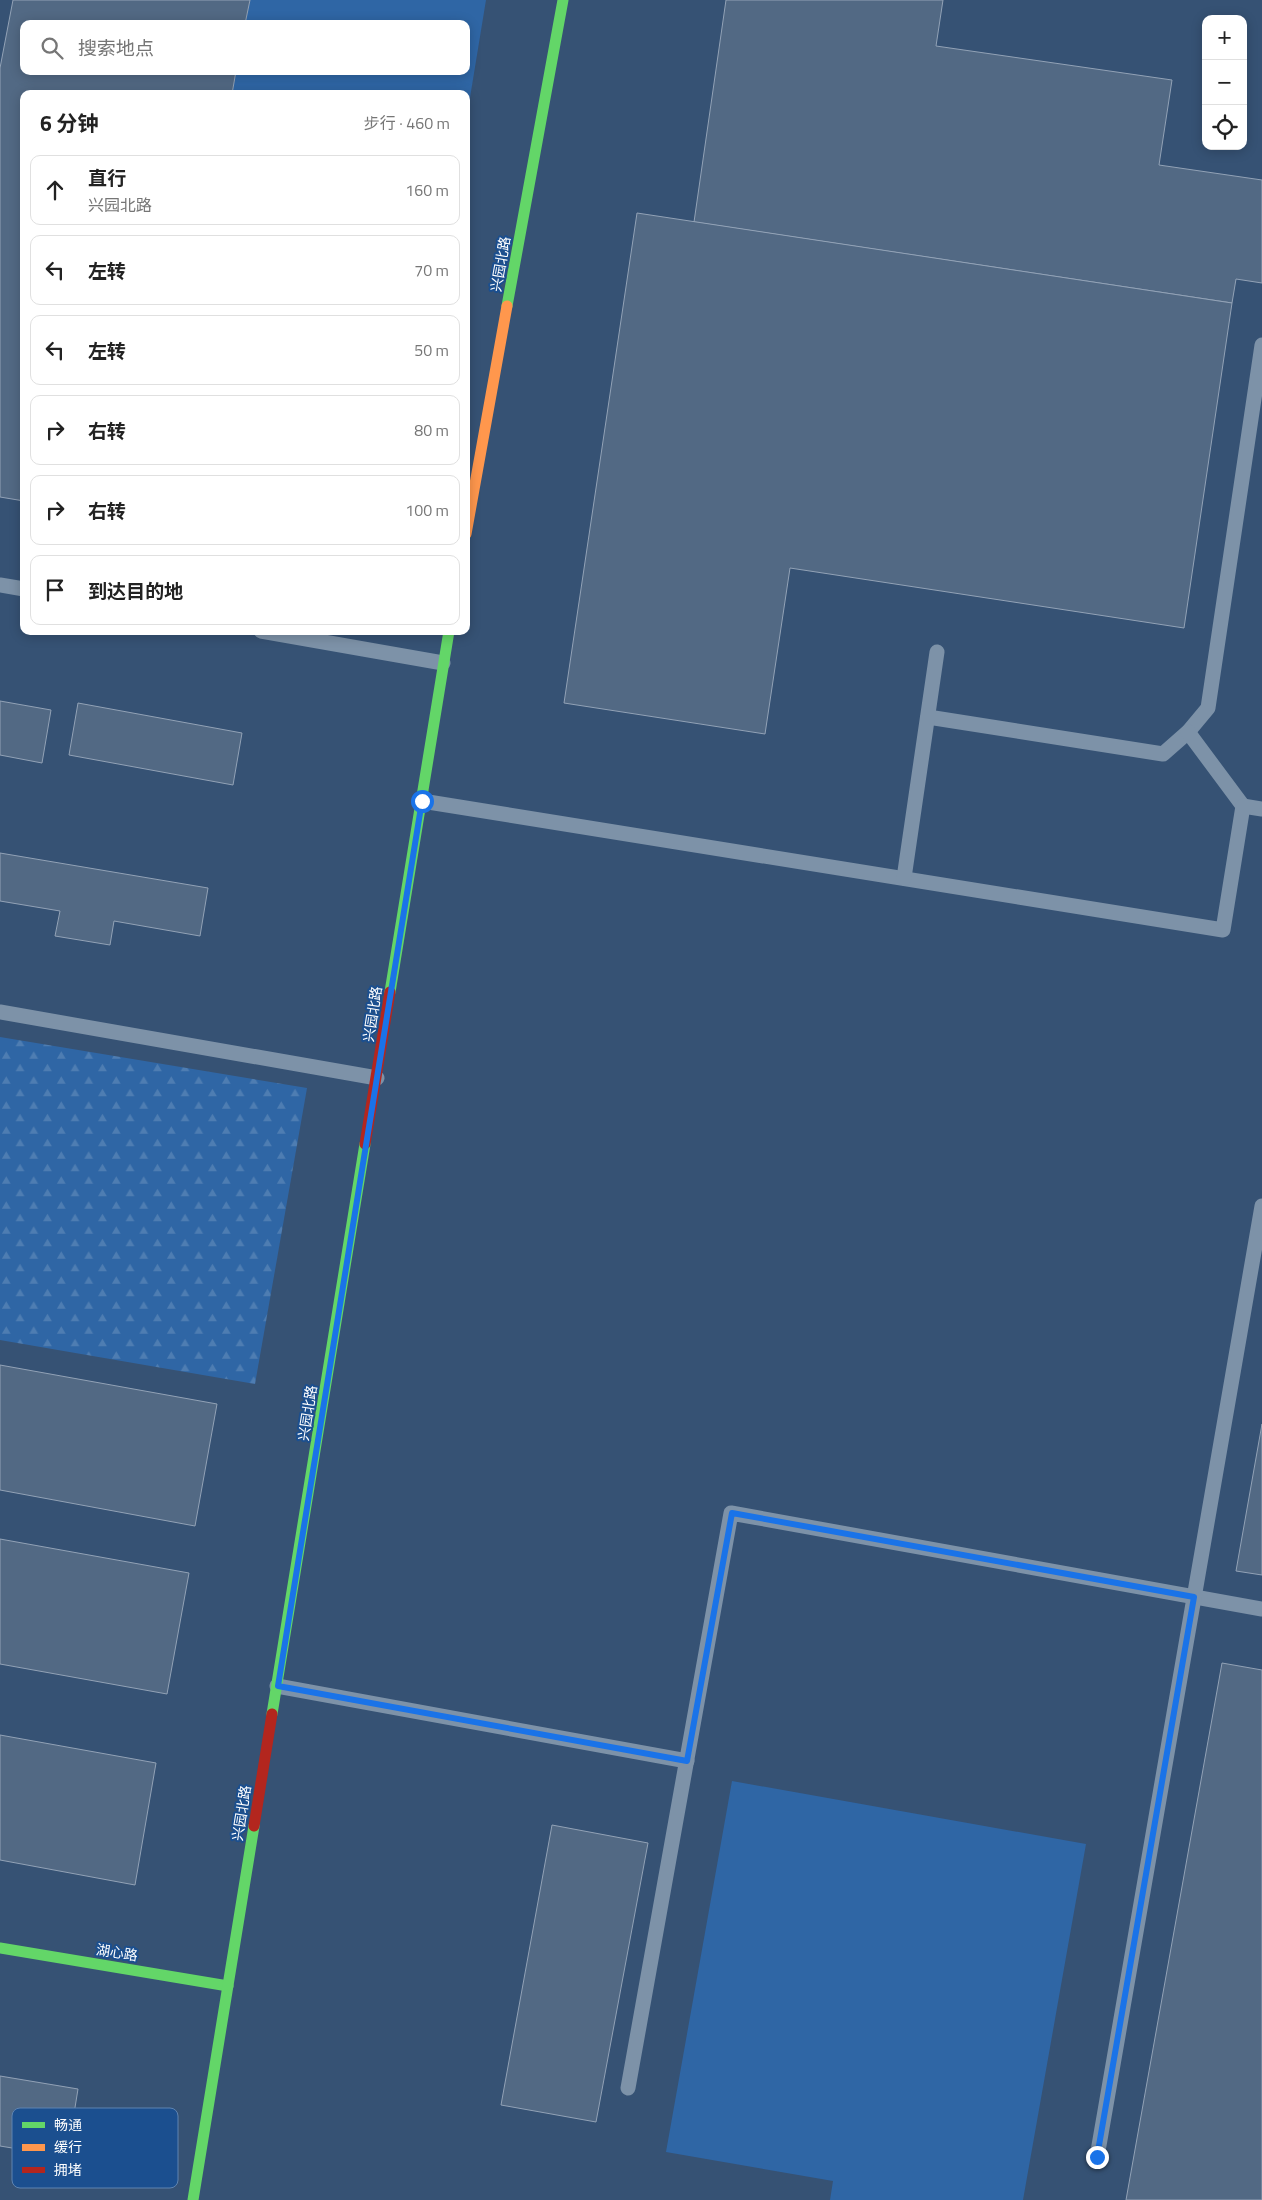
<!DOCTYPE html>
<html lang="zh">
<head>
<meta charset="utf-8">
<style>
	:root { --surface:#fff; --page:#f2f2f2; --text:#222; --muted:#767676; --line:#e0e0e0 }
	body { margin:0; font-family:"Titillium Web","Noto Sans SC",sans-serif; background:var(--page); color:var(--text) }
	.controls { position:absolute; right:15px; top:15px; display:grid; overflow:hidden; border-radius:10px; box-shadow:0 2px 12px #0003 }
	.controls button { width:45px; height:45px; display:grid; place-items:center; padding:0; border:0; border-bottom:1px solid var(--line); background:var(--surface); color:var(--text); font:25px sans-serif }
	.stop { position:absolute; width:15px; height:15px; margin:-11px; border:4px solid #1a73e8; border-radius:50%; background:#fff }
	.stop.end { background:#1a73e8; border-color:#fff; box-shadow:0 1px 5px #0008 }
	.list { margin:0; padding:0; list-style:none }
	h2 { display:flex; justify-content:space-between; align-items:center; height:65px; margin:0; padding:0 20px; font-size:21px }
	h2 small { font-size:16px; font-weight:400; color:var(--muted) }
	.list li { display:grid; grid-template-columns:32px 1fr auto; gap:15px; align-items:center; box-sizing:border-box; height:70px; margin:0 10px 10px; padding:0 10px; border:1px solid var(--line); border-radius:10px }
	.list b { display:block; font-size:19px; white-space:nowrap }
	.list p { margin:0; font-size:16px; white-space:nowrap; color:var(--muted) }
	.list em { font-size:16px; font-style:normal; color:var(--muted) }
	.icon { flex:none; width:28px; height:28px; fill:none; stroke:currentColor; stroke-width:2; stroke-linecap:round; stroke-linejoin:round }
	.map { position:relative; flex:none; width:1262px; height:2200px; overflow:hidden }
	.search { position:absolute; background:var(--surface); box-shadow:0 2px 12px #0003; left:20px; top:20px; width:450px; height:55px; display:flex; align-items:center; gap:12px; box-sizing:border-box; padding:0 18px; border-radius:10px; color:var(--muted); font-size:19px }
	.panel { position:absolute; background:var(--surface); box-shadow:0 2px 12px #0003; left:20px; top:90px; width:450px; height:545px; border-radius:10px }
	.map>svg:first-child { display:block }
	.green { fill:#2f66a5 }
	.forest { fill:url(#forest-firs) }
	.building { fill:#526984; stroke:#92a2b6 }
	.lines { fill:none; stroke-linecap:round; stroke-linejoin:round }
	.lane { stroke:#7d92a8; stroke-width:15 }
	.fast { stroke:#63d668; stroke-width:11 }
	.slow { stroke:#ff974d; stroke-width:11 }
	.jam { stroke:#b3261e; stroke-width:11 }
	.route { stroke:#1a73e8; stroke-width:6 }
	.labels { text-anchor:middle; dominant-baseline:central; stroke-width:4; stroke-linejoin:round; paint-order:stroke }
	.street-label { font-size:14px; fill:#fff; stroke:#1b4f8f }
	.key { fill:#1b4f8f; stroke:#5f84b1; stroke-width:1 }
	.key-label { font-size:14px; fill:#fff }
</style>
</head>
<body>
<div class="map">
<svg width="1262" height="2200" viewBox="0 0 1262 2200">
	<defs>
		<pattern id="forest-firs" width="22" height="20" patternUnits="userSpaceOnUse" patternTransform="scale(1.25)"><rect width="22" height="20" fill="#2f66a5"/><path d="M5 1l3.5 6h-7zM16 11l3.5 6h-7z" fill="#4e7db2"/></pattern>
	</defs>
	<rect width="100%" height="100%" fill="#365274"/>
	<g class="green">
		<path d="M250,0H486L466,122V94H232L236,71H466V24H245Z"/>
		<path d="M732,1781L1086,1844L1023,2200H830L833,2181L666,2152Z"/>
	</g>
	<path class="forest" d="M0,1037L307,1088L255,1384L0,1340Z"/>
	<g class="building">
		<path d="M13,0H250L245,24H24V71H236L232,94H24V501L0,497V68Z"/>
		<path d="M726,0H943L936,46L1172,80L1159,165L1262,180V283L1236,279L1232,303L694,222Z"/>
		<path d="M637,213L1232,303L1184,628L790,568L765,734L564,703Z"/>
		<path d="M0,701L51,710L42,763L0,755Z"/>
		<path d="M78,703L242,733L233,785L69,755Z"/>
		<path d="M0,853L208,888L200,936L114,921L110,945L55,936L60,911L0,901Z"/>
		<path d="M0,1365L217,1404L195,1526L0,1490Z"/>
		<path d="M1262,1424V1575L1236,1571Z"/>
		<path d="M0,1539L189,1573L167,1694L0,1664Z"/>
		<path d="M1222,1663L1262,1670V2200H1126Z"/>
		<path d="M0,1735L156,1763L135,1885L0,1860Z"/>
		<path d="M552,1825L648,1843L596,2122L501,2105Z"/>
		<path d="M0,2076L78,2089L67,2157L0,2146Z"/>
	</g>
	<g class="lines">
		<g class="lane">
			<path d="M0,585L24,589"/>
			<path d="M261,631L443,663"/>
			<path d="M928,717L1163,754L1188,732L1208,708L1262,345"/>
			<path d="M1188,732L1243,806"/>
			<path d="M422,801L1223,930L1243,806L1262,809"/>
			<path d="M904,878L937,652"/>
			<path d="M0,1012L377,1078"/>
			<path d="M277,1686L687,1761"/>
			<path d="M628,2088L731,1513L1262,1609"/>
			<path d="M1097,2157L1262,1206"/>
		</g>
		<g class="fast">
			<path d="M507,306L563,0"/>
			<path d="M390,992L449,631"/>
			<path d="M272,1714L365,1144"/>
			<path d="M0,1948L228,1986"/>
			<path d="M193,2200L254,1826"/>
		</g>
		<path class="slow" d="M466,534L507,306"/>
		<g class="jam">
			<path d="M365,1144L390,992"/>
			<path d="M254,1826L272,1714"/>
		</g>
	</g>
	<g class="lines">
		<path class="route" d="M422,801L278,1686L687,1761L732,1513L1194,1597L1097,2157"/>
	</g>
	<g class="labels">
		<g class="street-label">
			<text transform="translate(500 264) rotate(-80)">兴园北路</text>
			<text transform="translate(372 1014) rotate(-81)">兴园北路</text>
			<text transform="translate(307 1413) rotate(-81)">兴园北路</text>
			<text transform="translate(241 1813) rotate(-81)">兴园北路</text>
			<text transform="translate(117 1952) rotate(9)">湖心路</text>
		</g>
	</g>
	<rect x="12" y="2108" width="166" height="80" rx="8" class="key"/>
	<rect x="22" y="2122" width="23" height="6" fill="#63d668"/>
	<rect x="22" y="2144" width="23" height="7" fill="#ff974d"/>
	<rect x="22" y="2167" width="23" height="6" fill="#b3261e"/>
	<g class="key-label">
		<text x="54" y="2130">畅通</text>
		<text x="54" y="2152">缓行</text>
		<text x="54" y="2175">拥堵</text>
	</g>
</svg>
<div class="controls">
<button>+</button>
<button>−</button>
<button><svg class="icon" aria-label="locate" viewBox="0 0 24 24"><circle cx="12" cy="12" r="6"/><path d="M12 2v4M12 18v4M2 12h4M18 12h4"/></svg></button>
</div>
<div class="stop" style="left:422px;top:801px"></div>
<div class="stop end" style="left:1097px;top:2157px"></div>
<div class="search"><svg class="icon" aria-label="search" viewBox="0 0 24 24"><circle cx="10" cy="10" r="6"/><path d="M15 15l6 6"/></svg>搜索地点</div>
<section class="panel">
<h2>6 分钟<small>步行 · 460 m</small></h2>
<ul class="list">
<li><svg class="icon" aria-label="ahead" viewBox="0 0 24 24"><path d="M12 20V5M6 11l6-6 6 6"/></svg><div><b>直行</b><p>兴园北路</p></div><em>160 m</em></li>
<li><svg class="icon" aria-label="left" viewBox="0 0 24 24"><path d="M17 20v-9H6M10 6l-5 5 5 5"/></svg><div><b>左转</b></div><em>70 m</em></li>
<li><svg class="icon" aria-label="left" viewBox="0 0 24 24"><path d="M17 20v-9H6M10 6l-5 5 5 5"/></svg><div><b>左转</b></div><em>50 m</em></li>
<li><svg class="icon" aria-label="right" viewBox="0 0 24 24"><path d="M7 20v-9h11M14 6l5 5-5 5"/></svg><div><b>右转</b></div><em>80 m</em></li>
<li><svg class="icon" aria-label="right" viewBox="0 0 24 24"><path d="M7 20v-9h11M14 6l5 5-5 5"/></svg><div><b>右转</b></div><em>100 m</em></li>
<li><svg class="icon" aria-label="arrive" viewBox="0 0 24 24"><path d="M6 21V4h12l-3 4 3 4H6"/></svg><div><b>到达目的地</b></div></li>
</ul>
</section>
</div>
</body>
</html>
